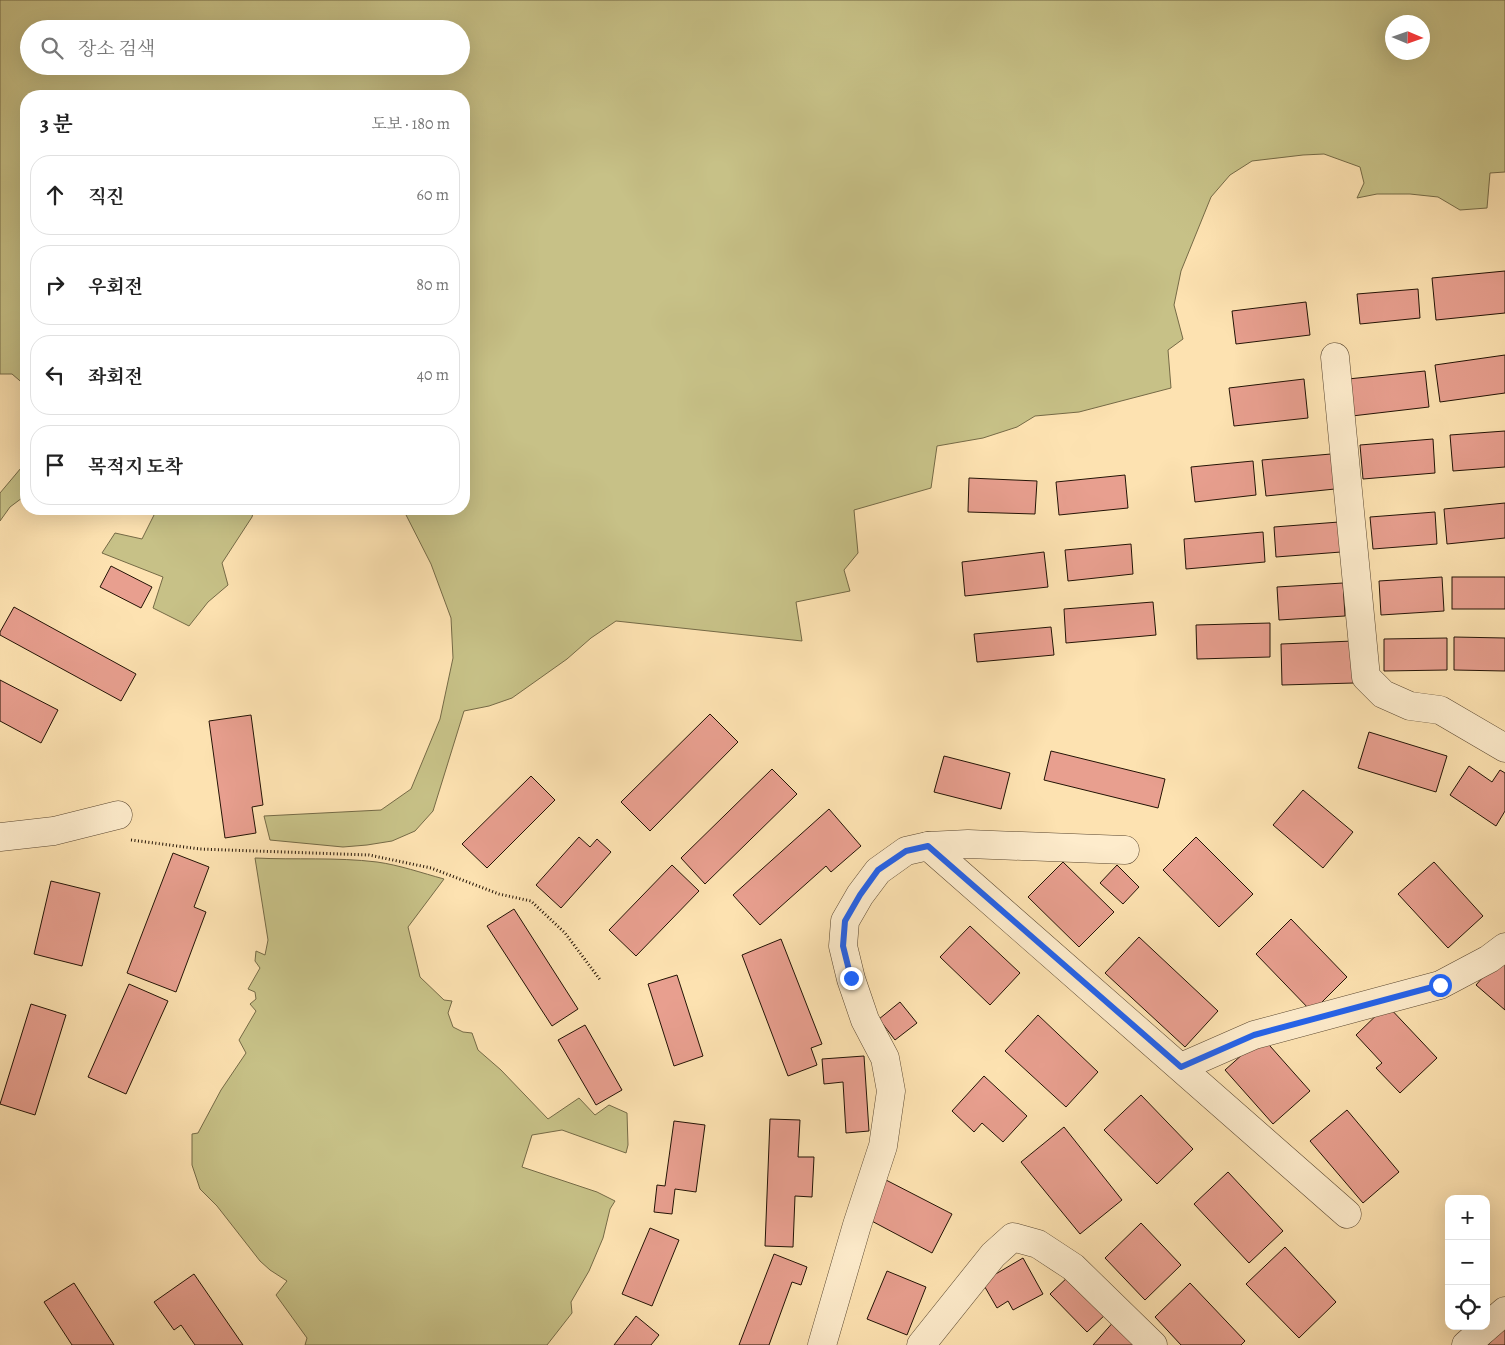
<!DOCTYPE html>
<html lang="ko">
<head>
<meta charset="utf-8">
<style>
	:root { --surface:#fff; --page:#f2f2f2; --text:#222; --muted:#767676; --line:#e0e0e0 }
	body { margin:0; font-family:Alegreya,"Noto Serif KR",serif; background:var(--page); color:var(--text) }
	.controls { position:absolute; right:15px; bottom:15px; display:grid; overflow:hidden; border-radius:10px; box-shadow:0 5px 20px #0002 }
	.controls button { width:45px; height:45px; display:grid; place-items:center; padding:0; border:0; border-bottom:1px solid var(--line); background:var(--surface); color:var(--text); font:25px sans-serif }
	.compass { position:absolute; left:1385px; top:15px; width:45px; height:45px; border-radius:50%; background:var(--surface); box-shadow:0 5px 20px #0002; rotate:92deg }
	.stop { position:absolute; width:15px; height:15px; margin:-11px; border:4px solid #2563eb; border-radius:50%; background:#fff }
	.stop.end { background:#2563eb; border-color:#fff; box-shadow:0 1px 5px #0008 }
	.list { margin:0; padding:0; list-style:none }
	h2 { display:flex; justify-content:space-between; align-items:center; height:65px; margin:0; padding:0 20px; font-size:21px }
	h2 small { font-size:16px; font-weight:400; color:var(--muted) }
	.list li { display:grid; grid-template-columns:32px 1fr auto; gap:15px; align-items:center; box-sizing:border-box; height:80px; margin:0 10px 10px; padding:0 10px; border:1px solid var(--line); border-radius:20px }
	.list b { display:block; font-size:19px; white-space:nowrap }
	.list em { font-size:16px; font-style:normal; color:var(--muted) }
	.icon { flex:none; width:28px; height:28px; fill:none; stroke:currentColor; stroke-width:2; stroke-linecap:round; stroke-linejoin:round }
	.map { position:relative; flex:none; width:1505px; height:1345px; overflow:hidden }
	.search { position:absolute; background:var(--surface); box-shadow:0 5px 20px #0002; left:20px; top:20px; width:450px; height:55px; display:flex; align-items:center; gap:12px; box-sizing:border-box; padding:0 18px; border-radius:28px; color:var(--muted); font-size:19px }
	.panel { position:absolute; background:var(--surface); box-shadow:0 5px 20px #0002; left:20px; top:90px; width:450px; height:425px; border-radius:20px }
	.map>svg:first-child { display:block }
	.green { fill:#c7c187; stroke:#756a46; fill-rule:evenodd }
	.building { fill:#e89f8f; stroke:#231305 }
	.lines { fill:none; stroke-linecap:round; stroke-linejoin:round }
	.minor-casing { stroke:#5a4730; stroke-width:29 }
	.path { stroke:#231305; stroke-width:3; stroke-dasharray:1 2.5; stroke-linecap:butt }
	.minor { stroke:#feeccc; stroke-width:28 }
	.route { stroke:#2563eb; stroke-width:6 }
</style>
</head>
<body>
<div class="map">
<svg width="1505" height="1345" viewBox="0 0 1505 1345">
	<rect width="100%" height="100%" fill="#fde2b1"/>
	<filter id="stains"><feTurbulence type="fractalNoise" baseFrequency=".004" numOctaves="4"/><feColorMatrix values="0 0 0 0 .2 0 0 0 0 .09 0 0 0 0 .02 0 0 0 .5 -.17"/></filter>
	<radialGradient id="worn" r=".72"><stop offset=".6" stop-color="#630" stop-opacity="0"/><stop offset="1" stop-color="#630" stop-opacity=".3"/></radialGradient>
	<g class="green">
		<path d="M0,0H1505V172L1490,173L1487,208L1460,210L1438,197L1410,194H1377L1357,198L1364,183L1360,167L1324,154L1303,155L1252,161L1230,175L1211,197L1181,271L1174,305L1183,339L1168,350L1171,388L1079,412L1035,416L1017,427L983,438L937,446L931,488L854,510L858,553L844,570L850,591L796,602L802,641L616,621L591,638L567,659L512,698L489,706L464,711L433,811L415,831L392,841L367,845L343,847L270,840L264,816L381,810L411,789L440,719L453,658L451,618L431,564L403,509H464V96H26V386L12,374H0ZM1392,22H1422V52H1392ZM29,29H461V66H29Z"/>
		<path d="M26,462V495L10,507L0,521V493Z"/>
		<path d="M157,509H254L252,517L222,563L228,585L208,602L189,626L153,608L163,577L102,553L115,533L142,539Z"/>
		<path d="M255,858C295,860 336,857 377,862C399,865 422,873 444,879L408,927L420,977L444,1000L452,1001L448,1013L453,1027L463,1032L472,1033L478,1050L501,1070L548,1119L579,1098L595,1115L609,1105L627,1113L628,1145L626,1153L562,1130L532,1135L522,1167L597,1192L615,1201L610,1209L603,1238L589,1271L571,1302L572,1313L547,1345H305L307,1338L276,1295L287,1281L270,1270L260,1261L217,1206L200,1189L192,1165V1134L198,1133L221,1090L246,1053L239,1040L256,1011L250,1004L256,999L255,992L248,989L260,968L255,961L256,951L265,955L268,940Z"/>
	</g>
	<g class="building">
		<path d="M1505,271V313L1436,320L1432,278Z"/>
		<path d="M1418,289L1420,318L1360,324L1357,294Z"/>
		<path d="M1306,302L1310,335L1236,344L1232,311Z"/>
		<path d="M1505,355V393L1440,402L1435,365Z"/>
		<path d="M1425,371L1429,407L1352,416L1348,379Z"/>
		<path d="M1304,379L1308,418L1234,426L1229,388Z"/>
		<path d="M1505,431V467L1453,471L1450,435Z"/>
		<path d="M1433,439L1435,473L1363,479L1360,445Z"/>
		<path d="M1331,454L1335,489L1266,496L1262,460Z"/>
		<path d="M1253,461L1256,495L1195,502L1191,467Z"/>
		<path d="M1125,475L1128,508L1059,515L1056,482Z"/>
		<path d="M969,478L1037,481L1035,514L968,512Z"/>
		<path d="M1505,503V538L1447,544L1444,509Z"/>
		<path d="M1435,512L1437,544L1373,549L1370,517Z"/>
		<path d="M1339,522L1341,552L1276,557L1274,527Z"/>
		<path d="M1263,532L1265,562L1186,569L1184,539Z"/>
		<path d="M1131,544L1133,574L1068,581L1065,550Z"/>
		<path d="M1044,552L1048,587L965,596L962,562Z"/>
		<path d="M111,566L152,587L141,608L100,587Z"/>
		<path d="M1442,577L1444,611L1381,615L1379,581Z"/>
		<rect x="1452" y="577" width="53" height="32"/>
		<path d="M1343,583L1345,616L1279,620L1277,587Z"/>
		<path d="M1153,602L1156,635L1066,643L1064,609Z"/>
		<path d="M14,607L136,674L121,701L0,635V632Z"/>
		<path d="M1270,623V657L1197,659L1196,625Z"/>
		<path d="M1051,627L1054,655L977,662L974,634Z"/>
		<path d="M1454,637L1505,638V671L1454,670Z"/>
		<path d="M1447,638V670L1384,671V639Z"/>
		<path d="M1353,641L1354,683L1282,685L1281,644Z"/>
		<path d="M0,680L58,710L41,743L0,721Z"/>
		<path d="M710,714L738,742L650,831L621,802Z"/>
		<path d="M251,715L263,805L252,807L256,833L225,838L209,721Z"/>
		<path d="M1369,732L1447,756L1436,792L1358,768Z"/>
		<path d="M1051,751L1165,779L1158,808L1044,780Z"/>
		<path d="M944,756L1010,773L1001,809L934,792Z"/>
		<path d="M1469,766L1492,782L1500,770L1505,773V811L1496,826L1450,795Z"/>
		<path d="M772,769L797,794L705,884L681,858Z"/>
		<path d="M531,776L555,800L487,868L462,844Z"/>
		<path d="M1303,790L1353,832L1323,868L1273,825Z"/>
		<path d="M829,809L861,846L831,872L826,866L760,925L733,895Z"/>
		<path d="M579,837L590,847L597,839L611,852L561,908L536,885Z"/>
		<path d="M1196,837L1253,894L1219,927L1163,870Z"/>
		<path d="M173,853L209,867L194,907L206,912L176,992L127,973Z"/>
		<path d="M1063,862L1114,912L1079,947L1028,897Z"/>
		<path d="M1434,862L1483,916L1448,948L1398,894Z"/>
		<path d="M672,865L699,891L636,956L609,930Z"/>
		<path d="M1117,865L1139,887L1123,904L1100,883Z"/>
		<path d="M51,881L100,893L82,966L34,954Z"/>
		<path d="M514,909L578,1009L552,1026L487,926Z"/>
		<path d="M1291,919L1347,977L1312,1012L1256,954Z"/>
		<path d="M970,926L1020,973L990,1005L940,957Z"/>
		<path d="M1139,937L1218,1011L1185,1047L1105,973Z"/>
		<path d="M781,939L822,1044L811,1048L817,1065L788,1076L742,955Z"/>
		<path d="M1505,952V1010L1476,985Z"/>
		<path d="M677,975L703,1056L674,1066L648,984Z"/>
		<path d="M129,984L168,1001L126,1094L88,1077Z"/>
		<path d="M900,1002L917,1023L895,1040L879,1019Z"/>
		<path d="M31,1004L66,1015L35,1115L0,1104Z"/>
		<path d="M1387,1005L1437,1058L1400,1093L1376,1068L1382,1063L1356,1035Z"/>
		<path d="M1038,1015L1098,1072L1066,1107L1005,1051Z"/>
		<path d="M585,1025L622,1090L596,1105L558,1040Z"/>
		<path d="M1262,1037L1310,1091L1273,1124L1225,1070Z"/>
		<path d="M864,1056L869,1131L846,1133L843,1082L824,1084L822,1059Z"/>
		<path d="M984,1076L1027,1116L1003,1142L982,1123L974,1132L952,1111Z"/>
		<path d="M1141,1095L1193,1149L1157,1184L1104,1130Z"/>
		<path d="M1347,1110L1399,1172L1363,1203L1310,1141Z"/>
		<path d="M770,1119L800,1120L798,1157H814L812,1197L795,1196L793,1247L765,1246Z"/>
		<path d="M674,1121L705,1125L696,1192L675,1189L672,1214L654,1212L657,1185L665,1186Z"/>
		<path d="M1064,1127L1122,1200L1080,1234L1021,1162Z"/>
		<path d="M1228,1172L1283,1231L1249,1263L1194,1204Z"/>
		<path d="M886,1180L952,1214L932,1253L866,1218Z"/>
		<path d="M1141,1223L1181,1265L1145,1300L1105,1258Z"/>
		<path d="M650,1228L679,1240L652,1306L622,1294Z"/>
		<path d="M1285,1247L1336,1302L1299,1338L1246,1284Z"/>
		<path d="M774,1254L807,1267L801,1285L792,1282L769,1345H739Z"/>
		<path d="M1023,1258L1043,1294L1013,1310L1008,1301L997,1308L982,1282Z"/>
		<path d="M887,1271L926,1287L907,1335L867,1319Z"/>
		<path d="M194,1274L243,1345H195L181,1325L174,1330L154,1302Z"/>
		<path d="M1070,1275L1107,1313L1087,1332L1050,1294Z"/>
		<path d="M74,1283L114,1345H72L44,1302Z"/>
		<path d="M1190,1283L1245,1341L1241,1345H1181L1155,1317Z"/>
		<path d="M636,1316L659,1335L651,1345H614Z"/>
		<path d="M1116,1319L1145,1345H1093Z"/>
		<path d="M1505,1328V1345H1488Z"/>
	</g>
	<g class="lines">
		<defs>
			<g id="minor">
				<path d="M1335,357L1366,677L1383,694L1410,706L1440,710L1505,748"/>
				<path d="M0,837L54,831L118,815"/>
				<path d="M928,846L1347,1214"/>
				<path d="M1181,1067L1254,1035L1440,985L1489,959L1505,947"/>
				<path d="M822,1345L857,1225L883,1146L891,1091L885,1058L865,1020L851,979L843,946L845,921L860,895L878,871L906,851L928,846L968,844L1125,850"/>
				<path d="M921,1345L993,1255L1013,1237L1038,1244L1073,1267L1153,1345"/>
				<path d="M1466,1345L1505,1311"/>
			</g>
		</defs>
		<use href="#minor" class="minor-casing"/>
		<path class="path" d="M131,840L200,849L369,855L431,868L499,894L531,901L565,933L601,981"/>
		<use href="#minor" class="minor"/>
	</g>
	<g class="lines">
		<path class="route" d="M851,978L843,946L845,921L860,895L878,870L906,851L928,846L1181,1067L1254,1035L1440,985"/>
	</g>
	<rect width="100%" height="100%" filter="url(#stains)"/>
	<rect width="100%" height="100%" fill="url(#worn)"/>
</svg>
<div class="controls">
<button>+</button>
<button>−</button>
<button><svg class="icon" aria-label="locate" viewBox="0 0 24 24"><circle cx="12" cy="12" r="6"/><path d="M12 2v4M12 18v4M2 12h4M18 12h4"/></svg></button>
</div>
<svg class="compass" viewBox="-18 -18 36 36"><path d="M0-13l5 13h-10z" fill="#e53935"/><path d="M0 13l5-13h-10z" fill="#767676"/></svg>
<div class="stop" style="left:1440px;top:985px"></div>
<div class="stop end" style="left:851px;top:978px"></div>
<div class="search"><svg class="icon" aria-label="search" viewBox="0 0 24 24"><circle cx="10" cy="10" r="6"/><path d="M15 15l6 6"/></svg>장소 검색</div>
<section class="panel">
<h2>3 분<small>도보 · 180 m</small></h2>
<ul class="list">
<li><svg class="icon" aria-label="ahead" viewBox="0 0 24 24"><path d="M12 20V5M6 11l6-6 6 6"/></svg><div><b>직진</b></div><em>60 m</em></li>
<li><svg class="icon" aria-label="right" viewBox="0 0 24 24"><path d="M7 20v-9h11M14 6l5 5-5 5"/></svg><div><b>우회전</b></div><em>80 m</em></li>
<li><svg class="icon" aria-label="left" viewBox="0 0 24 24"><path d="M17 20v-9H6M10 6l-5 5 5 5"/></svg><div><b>좌회전</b></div><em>40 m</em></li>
<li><svg class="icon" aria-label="arrive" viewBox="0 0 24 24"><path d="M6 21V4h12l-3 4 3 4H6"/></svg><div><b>목적지 도착</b></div></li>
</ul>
</section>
</div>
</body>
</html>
